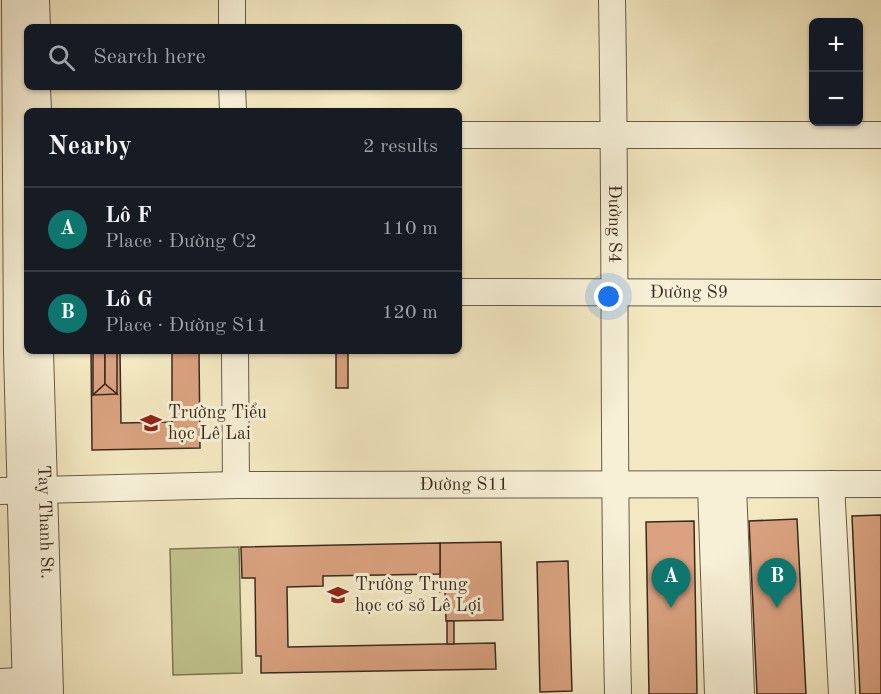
<!DOCTYPE html>
<html lang="en">
<head>
<meta charset="utf-8">
<style>
	:root { --surface:#171b24; --page:#20242c; --text:#f1f3f6; --muted:#9ea1a6; --line:#363941; --accent:#0f766e }
	body { margin:0; font-family:"Old Standard TT",serif; background:var(--page); color:var(--text) }
	.controls { position:absolute; right:18px; top:18px; display:grid; overflow:hidden; border-radius:9px; box-shadow:0 2px 4px #0004 }
	.controls button { width:54px; height:54px; display:grid; place-items:center; padding:0; border:0; border-bottom:2px solid var(--line); background:var(--surface); color:var(--text); font:30px sans-serif }
	.you { position:absolute; left:609px; top:297px; width:21px; height:21px; margin:-15px; border:4px solid #fff; border-radius:50%; background:#1a73e8; box-shadow:0 0 0 9px #1a73e833 }
	.badge { display:grid; place-items:center; width:39px; height:39px; border-radius:50%; background:var(--accent); color:#fff; font-size:20px; font-weight:700 }
	.pin { position:absolute; translate:-50% -50px; filter:drop-shadow(0 2px 3px #0008) }
	.pin::after { content:''; position:absolute; top:32px; width:21px; height:18px; background:inherit; clip-path:polygon(0 0,100% 0,50% 100%) }
	.list { margin:0; padding:0; list-style:none }
	h2 { display:flex; justify-content:space-between; align-items:center; height:78px; margin:0; padding:0 24px; font-size:26px }
	h2 small { font-size:20px; font-weight:400; color:var(--muted) }
	.list li { display:grid; grid-template-columns:39px 1fr auto; gap:18px; align-items:center; box-sizing:border-box; height:84px; padding:0 24px; border-top:2px solid var(--line) }
	.list b { display:block; font-size:22px; white-space:nowrap }
	.list p { margin:0; font-size:20px; white-space:nowrap; color:var(--muted) }
	.list em { font-size:20px; font-style:normal; color:var(--muted) }
	.icon { flex:none; width:33px; height:33px; fill:none; stroke:currentColor; stroke-width:2; stroke-linecap:round; stroke-linejoin:round }
	.map { position:relative; flex:none; width:881px; height:694px; overflow:hidden }
	.search { position:absolute; background:var(--surface); box-shadow:0 2px 4px #0004; left:24px; top:24px; width:438px; height:66px; display:flex; align-items:center; gap:15px; box-sizing:border-box; padding:0 21px; border-radius:9px; color:var(--muted); font-size:22px }
	.panel { position:absolute; background:var(--surface); box-shadow:0 2px 4px #0004; left:24px; top:108px; width:438px; height:246px; border-radius:9px }
	.map>svg:first-child { display:block }
	.green { fill:#c2c48e; stroke:#7e7756; stroke-width:1.5 }
	.building { fill:#daa280; stroke:#3a2a1e; stroke-width:1.5 }
	.lines { fill:none; stroke-linecap:round; stroke-linejoin:round }
	.minor-casing { stroke:#685a47; stroke-width:28 }
	.minor { stroke:#f7f0d7; stroke-width:26 }
	.labels { text-anchor:middle; dominant-baseline:central; stroke-width:6; stroke-linejoin:round; paint-order:stroke }
	.street-label { font-size:18px; fill:#3a2a1e; stroke:#f7f0d7 }
	.poi-label { font-size:18px; fill:#3a2a1e; stroke:#f7f0d7; text-anchor:start }
</style>
</head>
<body>
<div class="map">
<svg width="881" height="694" viewBox="0 0 881 694">
	<rect width="100%" height="100%" fill="#f3e8c1"/>
	<filter id="stains"><feTurbulence type="fractalNoise" baseFrequency=".00333" numOctaves="4"/><feColorMatrix values="0 0 0 0 .2 0 0 0 0 .09 0 0 0 0 .02 0 0 0 .5 -.17"/></filter>
	<radialGradient id="worn" r=".72"><stop offset=".6" stop-color="#630" stop-opacity="0"/><stop offset="1" stop-color="#630" stop-opacity=".3"/></radialGradient>
	<path class="green" d="M239,547L242,673L173,675L170,549Z"/>
	<g class="building">
		<path d="M91,351H120L121,423L172,422V351H199L200,448L92,450Z"/>
		<path d="M93,351H105V384L93,395Z"/>
		<path d="M105,351H117V394L105,384Z"/>
		<rect x="336" y="351" width="12" height="37"/>
		<path d="M105,384L117,394L93,395Z"/>
		<path d="M881,515V694H860L852,516Z"/>
		<path d="M797,519L806,694H757L749,521Z"/>
		<path d="M694,521L697,694H649L646,522Z"/>
		<path d="M501,542L503,620L446,621L445,591L440,592V543Z"/>
		<path d="M440,543V574L323,576V586L287,587L288,647L495,643L496,669L261,673V656H256L255,578H242L241,547Z"/>
		<path d="M568,561L572,691L540,692L537,562Z"/>
		<rect x="447" y="621" width="7" height="23"/>
	</g>
	<g class="lines">
		<defs>
			<g id="minor">
				<path d="M15,0L17,352L26,694"/>
				<path d="M36,0L37,27"/>
				<path d="M232,0V27"/>
				<path id="s1" d="M612,0C616,231 613,463 618,694"/>
				<path d="M37,87L38,111"/>
				<path d="M232,87L233,111"/>
				<path d="M459,135H881"/>
				<path id="s2" d="M459,292L881,293"/>
				<path id="s3" d="M40,351L50,694"/>
				<path d="M235,351L236,485"/>
				<path d="M831,484L842,694"/>
				<path d="M711,485L718,694"/>
				<path d="M733,485L741,694"/>
				<path id="s4" d="M0,491L236,485L881,484"/>
				<path d="M0,682L40,680"/>
			</g>
		</defs>
		<use href="#minor" class="minor-casing"/>
		<use href="#minor" class="minor"/>
	</g>
	<defs>
		<symbol id="school-bare" viewBox="-9 -9 18 18"><path d="M0-5L7-2L0 1L-7-2ZM-4 1L0 2.5L4 1V4Q0 6-4 4Z" fill="#8f2418" stroke="#f7f0d7" stroke-width="2.5" paint-order="stroke"/></symbol>
	</defs>
	<g fill-rule="evenodd">
		<use href="#school-bare" x="136" y="408" width="30" height="30"/>
		<use href="#school-bare" x="323" y="580" width="30" height="30"/>
	</g>
	<g class="labels">
		<g class="street-label">
			<text stroke="none"><textPath href="#s1" startOffset="224">Đường S4</textPath></text>
			<text stroke="none"><textPath href="#s2" startOffset="230">Đường S9</textPath></text>
			<text stroke="none"><textPath href="#s4" startOffset="464">Đường S11</textPath></text>
			<text stroke="none"><textPath href="#s3" startOffset="171">Tay Thanh St.</textPath></text>
		</g>
		<g class="poi-label">
			<text x="168" y="413">Trường Tiểu<tspan x="168" dy="21">học Lê Lai</tspan></text>
			<text x="355" y="585">Trường Trung<tspan x="355" dy="21">học cơ sở Lê Lợi</tspan></text>
		</g>
	</g>
	<rect width="100%" height="100%" filter="url(#stains)"/>
	<rect width="100%" height="100%" fill="url(#worn)"/>
</svg>
<div class="controls">
<button>+</button>
<button>−</button>
</div>
<div class="you"></div>
<div class="pin badge" style="left:671px;top:608px">A</div>
<div class="pin badge" style="left:777px;top:608px">B</div>
<div class="search"><svg class="icon" aria-label="search" viewBox="0 0 24 24"><circle cx="10" cy="10" r="6"/><path d="M15 15l6 6"/></svg>Search here</div>
<section class="panel">
<h2>Nearby<small>2 results</small></h2>
<ul class="list">
<li><span class="badge">A</span><div><b>Lô F</b><p>Place · Đường C2</p></div><em>110 m</em></li>
<li><span class="badge">B</span><div><b>Lô G</b><p>Place · Đường S11</p></div><em>120 m</em></li>
</ul>
</section>
</div>
</body>
</html>
